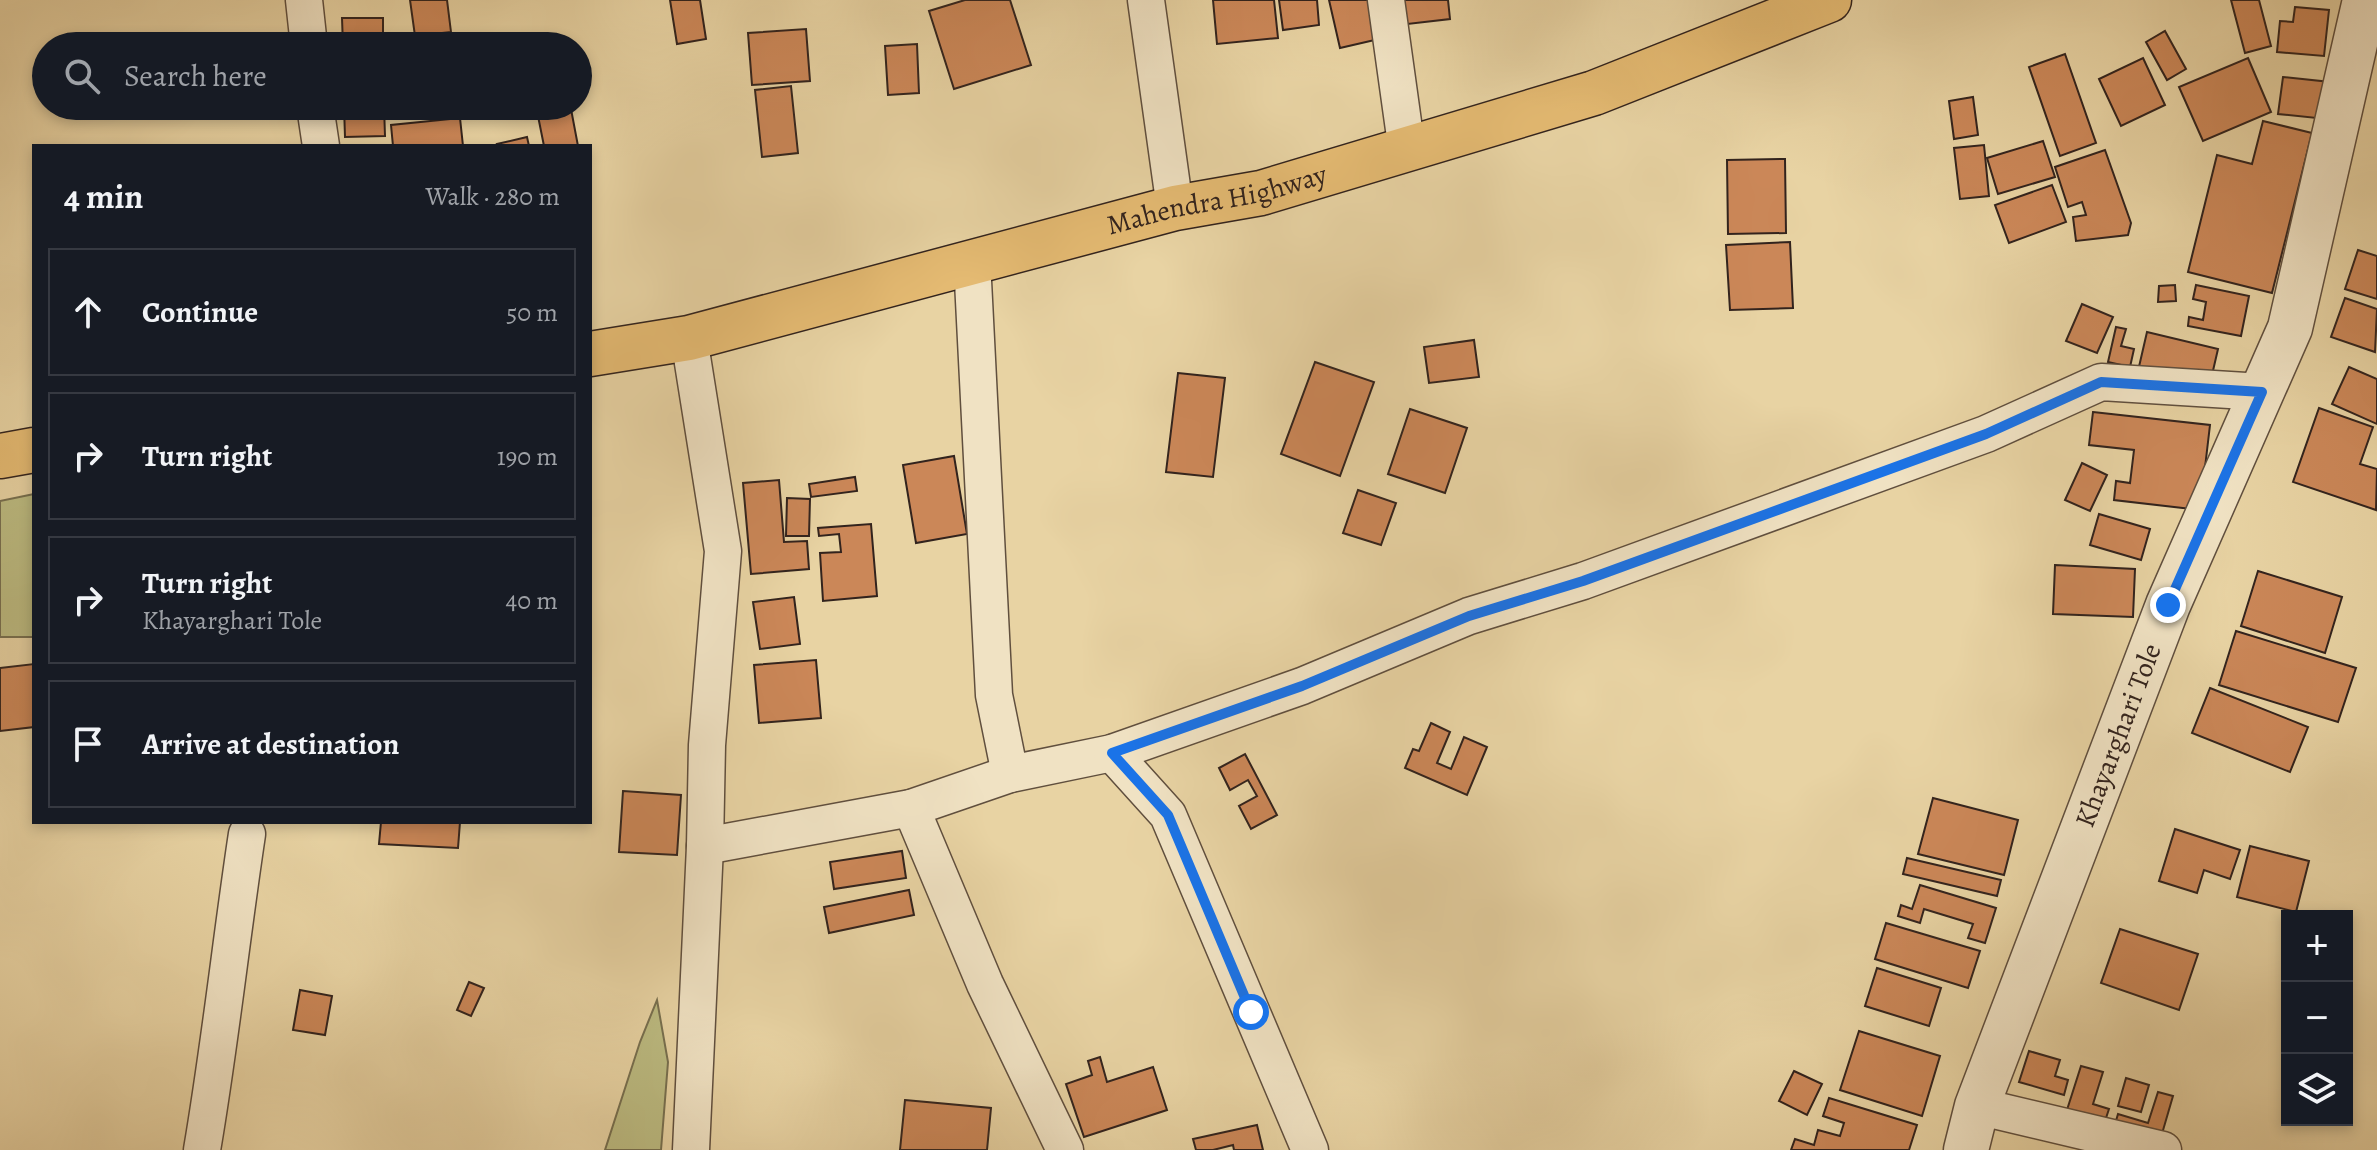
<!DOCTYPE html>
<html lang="en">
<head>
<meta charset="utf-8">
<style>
	:root { --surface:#171b24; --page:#242831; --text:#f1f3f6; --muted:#9ea1a6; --line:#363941 }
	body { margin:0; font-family:Alegreya,serif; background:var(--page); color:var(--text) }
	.controls { position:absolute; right:24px; bottom:24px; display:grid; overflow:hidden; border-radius:0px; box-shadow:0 4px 12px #0003 }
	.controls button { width:72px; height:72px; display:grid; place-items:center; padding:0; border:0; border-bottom:2px solid var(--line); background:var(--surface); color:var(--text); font:40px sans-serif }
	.stop { position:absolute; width:24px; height:24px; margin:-18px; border:6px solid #1a73e8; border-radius:50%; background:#fff }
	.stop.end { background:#1a73e8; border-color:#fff; box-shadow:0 2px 8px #0008 }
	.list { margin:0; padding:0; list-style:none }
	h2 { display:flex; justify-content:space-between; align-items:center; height:104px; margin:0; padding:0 32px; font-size:34px }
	h2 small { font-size:26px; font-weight:400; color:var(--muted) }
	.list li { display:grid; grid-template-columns:52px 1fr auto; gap:24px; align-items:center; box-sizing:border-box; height:128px; margin:0 16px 16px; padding:0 16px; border:2px solid var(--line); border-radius:0px }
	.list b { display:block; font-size:30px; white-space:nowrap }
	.list p { margin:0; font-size:26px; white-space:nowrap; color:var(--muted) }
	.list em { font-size:26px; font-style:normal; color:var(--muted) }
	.icon { flex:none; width:44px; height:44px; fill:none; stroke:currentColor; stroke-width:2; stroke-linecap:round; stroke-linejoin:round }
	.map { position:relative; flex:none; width:2377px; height:1150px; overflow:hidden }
	.search { position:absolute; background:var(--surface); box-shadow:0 4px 12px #0003; left:32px; top:32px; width:560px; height:88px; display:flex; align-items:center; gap:20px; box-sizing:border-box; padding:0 28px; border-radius:44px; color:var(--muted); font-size:30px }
	.panel { position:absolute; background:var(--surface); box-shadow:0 4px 12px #0003; left:32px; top:144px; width:560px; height:680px; border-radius:0px }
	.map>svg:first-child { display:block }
	.green { fill:#bcbb81; stroke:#776f4f; stroke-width:2 }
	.building { fill:#cb8758; stroke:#32231d; stroke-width:2 }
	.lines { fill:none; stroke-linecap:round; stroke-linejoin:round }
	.minor-casing { stroke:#604f3e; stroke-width:39 }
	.tertiary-casing { stroke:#604f3e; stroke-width:47 }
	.trunk-casing { stroke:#32231d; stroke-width:47 }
	.minor { stroke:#f0e2c3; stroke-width:36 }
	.tertiary { stroke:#f0e2c3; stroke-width:44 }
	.trunk { stroke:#e4ba72; stroke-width:44 }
	.route { stroke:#1a73e8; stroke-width:10 }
	.labels { text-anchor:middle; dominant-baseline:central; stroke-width:6; stroke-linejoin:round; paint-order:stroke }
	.street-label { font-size:28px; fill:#32231d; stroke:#f0e2c3 }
</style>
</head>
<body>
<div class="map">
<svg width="2377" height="1150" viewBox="0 0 2377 1150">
	<rect width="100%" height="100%" fill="#e8d3a3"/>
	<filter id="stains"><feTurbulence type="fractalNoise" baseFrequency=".0025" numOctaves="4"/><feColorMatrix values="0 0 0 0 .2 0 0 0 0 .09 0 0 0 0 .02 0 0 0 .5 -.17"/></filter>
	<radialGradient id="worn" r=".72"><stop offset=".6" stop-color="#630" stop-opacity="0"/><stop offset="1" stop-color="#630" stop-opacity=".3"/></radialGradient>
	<g class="green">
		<path d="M34,494V637H0V501Z"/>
		<path d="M657,1000L668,1062L661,1150H605L640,1042Z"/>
	</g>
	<g class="building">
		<path d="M410,0H447L451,32L415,36Z"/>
		<path d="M670,0H700L706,39L677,44Z"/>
		<path d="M965,0H1010L1031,65L954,89L929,11Z"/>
		<path d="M1213,0H1274L1278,38L1217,44Z"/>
		<path d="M1279,0H1317L1319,25L1283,30Z"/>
		<path d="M1329,0H1370L1379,39L1340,48Z"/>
		<path d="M1396,0H1448L1450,19L1399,25Z"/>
		<path d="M2231,0H2259L2271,46L2245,53Z"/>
		<path d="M2295,7L2329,10L2324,56L2277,52L2280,21L2293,22Z"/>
		<path d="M342,18H383V46H343Z"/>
		<path d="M806,29L810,81L752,85L748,33Z"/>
		<path d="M2165,31L2186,69L2167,80L2146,42Z"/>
		<path d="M917,44L919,93L888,95L885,46Z"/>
		<path d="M2065,54L2096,143L2060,156L2029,67Z"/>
		<path d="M2143,58L2165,105L2121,126L2099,79Z"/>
		<path d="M2248,58L2271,112L2203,141L2179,87Z"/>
		<path d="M2283,77L2330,82L2326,119L2278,114Z"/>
		<path d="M791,86L798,153L762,157L755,90Z"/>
		<path d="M1973,97L1978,135L1954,139L1949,101Z"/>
		<path d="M344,106H384L385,136L345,137Z"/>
		<path d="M571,109L578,146H544L538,116Z"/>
		<path d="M460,118L463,146H393L391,125Z"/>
		<path d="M2263,121L2312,133L2272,293L2188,272L2217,155L2252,164Z"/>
		<path d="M527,137L529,146H498L497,144Z"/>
		<path d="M2043,141L2055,177L1998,194L1987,158Z"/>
		<path d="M1984,145L1989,196L1960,199L1954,148Z"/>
		<path d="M2105,150L2131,223L2128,235L2076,241L2073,217L2086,215L2082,202L2068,207L2055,167Z"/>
		<path d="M1785,159L1786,233L1728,234L1727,160Z"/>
		<path d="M2052,185L2066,222L2009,243L1995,205Z"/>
		<path d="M1790,242L1793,308L1730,310L1726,245Z"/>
		<path d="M2358,250L2377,256V299L2345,289Z"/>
		<path d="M2175,285L2176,301L2158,302L2159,286Z"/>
		<path d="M2196,285L2249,296L2241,336L2188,326L2189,317L2203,320L2206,302L2193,299Z"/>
		<path d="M2345,298L2377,309L2375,352L2331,337Z"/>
		<path d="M2082,304L2113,317L2097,353L2066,341Z"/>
		<path d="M2116,327L2126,329L2121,346L2134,349L2130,367L2108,362Z"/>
		<path d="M2147,332L2218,349L2209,388L2138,371Z"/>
		<path d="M1474,340L1479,377L1429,383L1424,347Z"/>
		<path d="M1315,362L1374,382L1340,476L1281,454Z"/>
		<path d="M2349,367L2377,379V424L2332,404Z"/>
		<path d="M1178,373L1225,378L1213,477L1166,472Z"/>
		<path d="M2319,408L2373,427L2360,464L2377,469L2376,510L2293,482Z"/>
		<path d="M1410,409L1467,428L1445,493L1388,474Z"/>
		<path d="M2093,412L2210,425L2200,510L2114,500L2116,481L2130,483L2134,450L2089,445Z"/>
		<path d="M954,456L967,534L916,543L903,465Z"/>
		<path d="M2082,463L2107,475L2090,511L2065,500Z"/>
		<path d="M855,477L857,491L811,497L809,484Z"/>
		<path d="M779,480L784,542L807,541L809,569L751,574L743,483Z"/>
		<path d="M1358,490L1396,503L1381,545L1343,533Z"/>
		<path d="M787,498L810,499L809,536H786Z"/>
		<path d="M2099,514L2150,529L2141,560L2090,545Z"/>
		<path d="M871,524L877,596L823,601L820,553L841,552L839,534L819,536L818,528Z"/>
		<path d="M2055,565L2135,569L2133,617L2053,614Z"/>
		<path d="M2258,571L2342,597L2325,653L2241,626Z"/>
		<path d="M794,597L800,644L760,649L753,602Z"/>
		<path d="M2236,631L2356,668L2338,722L2219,685Z"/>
		<path d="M816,660L821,718L759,723L754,665Z"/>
		<path d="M34,664V727L0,731V668Z"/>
		<path d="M2210,688L2308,727L2290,772L2192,733Z"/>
		<path d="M1431,723L1450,732L1437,763L1451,769L1464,737L1487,747L1467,795L1405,768L1413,749L1419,751Z"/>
		<path d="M1245,754L1277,815L1251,829L1239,806L1257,796L1248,780L1230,790L1219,768Z"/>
		<path d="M623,791L681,795L677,855L619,852Z"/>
		<path d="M1933,798L2018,820L2004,875L1918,854Z"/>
		<path d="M381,822H460L458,848L379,844Z"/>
		<path d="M2175,829L2240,850L2230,879L2204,870L2197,893L2159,881Z"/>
		<path d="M2250,846L2309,861L2296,912L2237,897Z"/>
		<path d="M902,851L906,878L834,889L830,862Z"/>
		<path d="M1907,858L2001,880L1997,896L1903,874Z"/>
		<path d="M1920,885L1996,908L1985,943L1968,938L1973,924L1924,909L1920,923L1898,916L1901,905L1912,909Z"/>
		<path d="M909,890L914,915L829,933L824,907Z"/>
		<path d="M1886,923L1980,951L1968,988L1875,959Z"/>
		<path d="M2120,929L2198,954L2179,1010L2101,983Z"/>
		<path d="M1877,968L1941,988L1929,1026L1865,1006Z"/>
		<path d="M469,982L484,988L471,1016L457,1010Z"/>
		<path d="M300,990L332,996L325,1035L293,1030Z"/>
		<path d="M1859,1031L1940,1056L1922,1116L1840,1090Z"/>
		<path d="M2029,1051L2060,1060L2055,1076L2068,1080L2064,1095L2019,1082Z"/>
		<path d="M1100,1057L1107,1082L1153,1067L1167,1110L1084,1137L1066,1084L1092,1075L1088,1061Z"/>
		<path d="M2081,1066L2103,1072L2093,1104L2109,1109L2104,1124L2066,1113Z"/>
		<path d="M1794,1071L1822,1084L1807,1115L1779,1101Z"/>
		<path d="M2126,1078L2149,1085L2141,1112L2118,1106Z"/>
		<path d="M2158,1092L2173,1096L2159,1144L2113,1131L2118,1114L2148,1123Z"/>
		<path d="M1829,1098L1917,1125L1909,1150H1791L1795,1139L1814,1145L1818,1130L1840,1136L1844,1123L1823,1116Z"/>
		<path d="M905,1100L991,1108L987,1150H900Z"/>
		<path d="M1257,1125L1263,1150H1234L1233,1145L1213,1150H1196L1193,1139Z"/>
	</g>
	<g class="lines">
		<defs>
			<g id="minor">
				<path d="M304,0L309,46"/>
				<path d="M1146,0L1175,208"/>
				<path d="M1386,0L1407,151"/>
				<path d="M315,106L321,146"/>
				<path d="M972,261L994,695L1010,774L1112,753L1302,686L1469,616L1583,581L1986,434L2101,382L2262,392"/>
				<path d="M689,338L723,551L707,745L705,846L691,1150"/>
				<path d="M1112,753L1168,815L1310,1150"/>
				<path d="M911,808L985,984L1065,1150"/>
				<path d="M705,846L911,808L1010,774"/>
				<path d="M1977,1106L2163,1150"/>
				<path d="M202,1150C220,1045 231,940 247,834"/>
			</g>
			<g id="tertiary">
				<path id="s1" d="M1966,1150L1977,1106L2168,605L2290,328L2365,0"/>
			</g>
			<g id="trunk">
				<path id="s2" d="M590,354L689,338L1175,208L1261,193L1594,93L1829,0"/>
				<path d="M0,456L34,450"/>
			</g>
		</defs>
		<use href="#minor" class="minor-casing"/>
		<use href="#tertiary" class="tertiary-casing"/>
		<use href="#trunk" class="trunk-casing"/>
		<use href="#minor" class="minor"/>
		<use href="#tertiary" class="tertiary"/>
		<use href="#trunk" class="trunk"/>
	</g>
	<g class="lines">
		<path class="route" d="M1251,1012L1168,815L1112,753L1302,686L1469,616L1583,581L1986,434L2101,382L2262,392L2168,605"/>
	</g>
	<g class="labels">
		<g class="street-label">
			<text stroke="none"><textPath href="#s2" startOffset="646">Mahendra Highway</textPath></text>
			<text stroke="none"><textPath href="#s1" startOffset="442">Khayarghari Tole</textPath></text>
		</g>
	</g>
	<rect width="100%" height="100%" filter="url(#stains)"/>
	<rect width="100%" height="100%" fill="url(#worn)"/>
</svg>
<div class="controls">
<button>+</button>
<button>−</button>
<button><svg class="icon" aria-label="layers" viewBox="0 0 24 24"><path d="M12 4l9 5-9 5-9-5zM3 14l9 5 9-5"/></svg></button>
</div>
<div class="stop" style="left:1251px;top:1012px"></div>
<div class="stop end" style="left:2168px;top:605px"></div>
<div class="search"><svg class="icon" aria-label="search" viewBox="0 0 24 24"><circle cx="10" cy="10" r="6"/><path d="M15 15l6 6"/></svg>Search here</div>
<section class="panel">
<h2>4 min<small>Walk · 280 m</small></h2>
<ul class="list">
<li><svg class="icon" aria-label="ahead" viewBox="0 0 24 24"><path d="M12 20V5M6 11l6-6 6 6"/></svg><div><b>Continue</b></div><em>50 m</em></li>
<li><svg class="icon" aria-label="right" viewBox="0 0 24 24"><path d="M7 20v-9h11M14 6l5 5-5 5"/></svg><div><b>Turn right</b></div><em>190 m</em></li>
<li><svg class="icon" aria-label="right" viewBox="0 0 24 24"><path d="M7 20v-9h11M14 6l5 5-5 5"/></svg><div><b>Turn right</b><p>Khayarghari Tole</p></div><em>40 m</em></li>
<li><svg class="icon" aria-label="arrive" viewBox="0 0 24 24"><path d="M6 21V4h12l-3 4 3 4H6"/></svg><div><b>Arrive at destination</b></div></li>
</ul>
</section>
</div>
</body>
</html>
